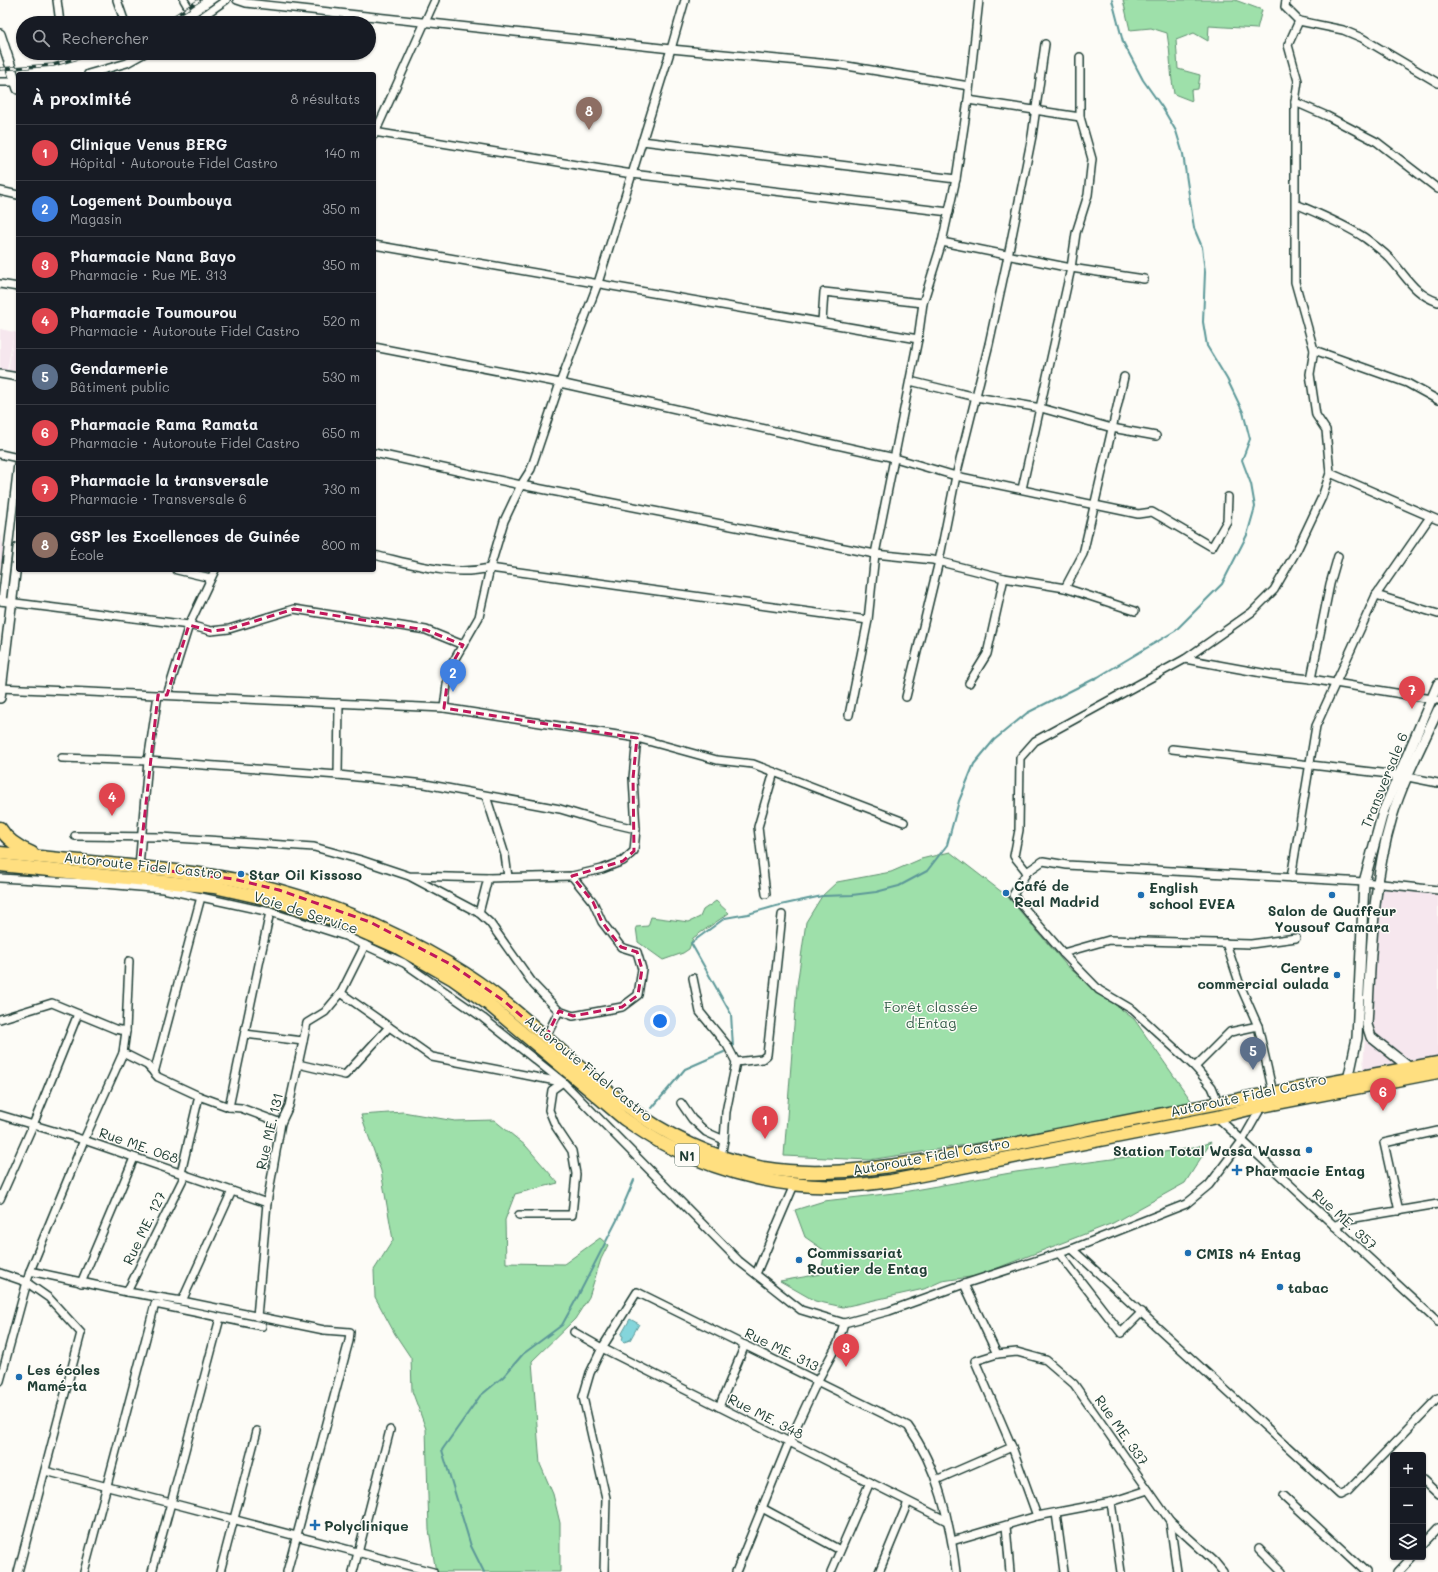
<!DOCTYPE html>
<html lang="fr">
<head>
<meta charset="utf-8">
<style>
	:root { --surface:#171b24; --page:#20242c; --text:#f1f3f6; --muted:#9ea1a6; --line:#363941; --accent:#ea580c }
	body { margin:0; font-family:Mali,sans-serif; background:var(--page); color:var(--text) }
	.controls { position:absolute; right:12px; bottom:12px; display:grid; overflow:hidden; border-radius:4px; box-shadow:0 1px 3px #0004 }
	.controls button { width:36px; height:36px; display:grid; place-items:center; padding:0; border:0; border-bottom:1px solid var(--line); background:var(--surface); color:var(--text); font:20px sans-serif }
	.you { position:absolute; left:660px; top:1021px; width:14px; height:14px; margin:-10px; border:3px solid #fff; border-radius:50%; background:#1a73e8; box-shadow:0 0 0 6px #1a73e833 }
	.badge { display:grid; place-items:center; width:26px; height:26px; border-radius:50%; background:var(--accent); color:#fff; font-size:13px; font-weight:700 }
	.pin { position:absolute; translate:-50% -33px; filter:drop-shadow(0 1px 2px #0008) }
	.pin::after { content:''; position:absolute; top:21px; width:14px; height:12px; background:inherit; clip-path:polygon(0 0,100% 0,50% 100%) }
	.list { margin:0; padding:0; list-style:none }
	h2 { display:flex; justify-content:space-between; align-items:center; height:52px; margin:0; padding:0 16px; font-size:17px }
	h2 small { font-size:13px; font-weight:400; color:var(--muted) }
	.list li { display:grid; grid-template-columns:26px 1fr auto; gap:12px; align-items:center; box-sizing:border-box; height:56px; padding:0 16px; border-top:1px solid var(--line) }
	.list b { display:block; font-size:15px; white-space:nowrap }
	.list p { margin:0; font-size:13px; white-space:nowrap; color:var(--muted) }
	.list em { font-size:13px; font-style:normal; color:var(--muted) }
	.icon { flex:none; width:22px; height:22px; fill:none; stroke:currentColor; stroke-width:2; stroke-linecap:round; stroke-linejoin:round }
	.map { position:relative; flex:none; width:1438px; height:1572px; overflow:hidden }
	.search { position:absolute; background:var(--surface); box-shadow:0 1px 3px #0004; left:16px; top:16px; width:360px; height:44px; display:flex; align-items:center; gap:10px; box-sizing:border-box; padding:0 14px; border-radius:22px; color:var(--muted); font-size:15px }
	.panel { position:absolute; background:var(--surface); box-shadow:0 1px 3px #0004; left:16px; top:72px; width:360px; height:500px; border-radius:4px }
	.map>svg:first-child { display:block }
	.built { fill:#f6e7ee }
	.green { fill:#9ee0aa; stroke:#5e8e6f }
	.water { fill:#84d5db; stroke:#5c9898 }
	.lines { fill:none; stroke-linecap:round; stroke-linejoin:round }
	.stream { stroke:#5c9898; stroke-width:2 }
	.street-casing { stroke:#1f3d34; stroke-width:10 }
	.secondary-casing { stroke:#1f3d34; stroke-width:12 }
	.highway-casing { stroke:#1f3d34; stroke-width:15 }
	.street { stroke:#fdfcf7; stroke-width:7 }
	.secondary { stroke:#fdfcf7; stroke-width:9 }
	.highway { stroke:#ffdf80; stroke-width:12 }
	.rail-casing { stroke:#1f3d34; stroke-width:3.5 }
	.rail { stroke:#fdfcf7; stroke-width:2; stroke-dasharray:6; stroke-linecap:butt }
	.marked { fill:none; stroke:#c2185b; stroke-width:3; stroke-dasharray:8 5; stroke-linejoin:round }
	.poi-dot { fill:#1f6fb2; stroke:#fdfcf7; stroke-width:1.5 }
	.labels { text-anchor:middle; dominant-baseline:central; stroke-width:3; stroke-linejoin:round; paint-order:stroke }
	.shield { fill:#fdfcf7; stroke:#62766e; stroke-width:1 }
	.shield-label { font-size:13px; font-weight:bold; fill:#1f3d34 }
	.street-label { font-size:14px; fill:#1f3d34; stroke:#fdfcf7 }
	.poi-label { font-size:14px; font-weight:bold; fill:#1f3d34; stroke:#fdfcf7; text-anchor:start }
	.park-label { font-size:14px; fill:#385e4c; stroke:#fdfcf7 }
</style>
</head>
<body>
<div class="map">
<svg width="1438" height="1572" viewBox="0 0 1438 1572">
	<rect width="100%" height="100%" fill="#fdfcf7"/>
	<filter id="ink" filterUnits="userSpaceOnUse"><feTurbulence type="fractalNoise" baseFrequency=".025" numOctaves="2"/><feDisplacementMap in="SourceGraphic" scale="8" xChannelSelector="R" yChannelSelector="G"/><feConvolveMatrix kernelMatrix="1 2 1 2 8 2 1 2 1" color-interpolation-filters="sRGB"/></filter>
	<g filter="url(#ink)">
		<g class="built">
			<path d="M0,329L14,332L7,371L0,370Z"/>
			<path d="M14,332L18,333V373L8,372Z"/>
			<path d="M0,534L5,553L0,592Z"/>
			<path d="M1376,885L1438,893V1058L1363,1069L1370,951Z"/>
		</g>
		<g class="green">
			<path d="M1123,0H1235L1262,10L1257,29L1209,26L1208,41L1194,33L1176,40L1178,69L1200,75L1198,89L1191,90L1192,101L1174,94C1170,74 1171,54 1167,33L1151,28L1130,30Z"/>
			<path d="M950,852L1007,896L1067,966L1097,991L1134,1019L1197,1109L869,1160L784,1156L797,986L806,922L822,896L837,882L891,872L921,859Z"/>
			<path d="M716,901L729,913L693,938L689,949L683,953L663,960L638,942L636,927L648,926L651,917L689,922L700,917L703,910Z"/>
			<path d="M403,1112L455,1121L494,1120L526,1146L558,1183L515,1194L505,1220L506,1263L564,1264L600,1238L608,1245L601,1259L589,1297L575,1319L532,1361L540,1464L553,1494L560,1523V1572H436L429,1530L426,1429L412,1391L411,1358L395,1334L375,1297L374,1270L393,1240L381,1171L361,1115Z"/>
			<path d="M1211,1142L1185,1183L1113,1223L977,1276L942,1281L924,1289L843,1307L815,1301L780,1281L821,1274L825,1251L805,1237L795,1210L824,1201L903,1192L1016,1172L1193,1148Z"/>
		</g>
		<path class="water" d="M630,1319L639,1324L630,1340L624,1342L622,1340L623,1336L621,1335Z"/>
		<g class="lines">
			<g class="stream">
				<path d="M733,1047L731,1014L691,943L725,918L748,914L776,906L822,896L852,895L876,892L899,886L927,871L947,845L959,801L974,764L994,740L1027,713L1098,677L1175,631L1222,584L1247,535L1255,507L1251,484L1242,460L1250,439L1243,412L1227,379L1207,346L1203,322L1205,272L1202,247L1194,228L1183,154L1176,131L1162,107L1143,80L1123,42L1112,0"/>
				<path d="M652,1108L685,1069L724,1052"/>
				<path d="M484,1572L471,1546L442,1450L480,1396L503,1377L523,1354L562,1325L578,1296L617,1220L634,1180"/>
			</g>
			<defs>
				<g id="street">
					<path d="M57,0L60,23"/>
					<path d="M117,0L125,23"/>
					<path d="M184,0L187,5"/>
					<path d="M237,0L246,3L671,49L841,65L969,86"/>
					<path d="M1299,21L1343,30L1362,38L1438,83"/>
					<path d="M193,23L226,0"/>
					<path d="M88,74L127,63L145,53"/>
					<path d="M0,82H16"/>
					<path d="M968,100L1080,117"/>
					<path d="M1295,102L1327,116L1377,142L1438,189"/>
					<path d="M374,132L632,174L949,212"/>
					<path d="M374,135L435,0"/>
					<path d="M642,141L956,179"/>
					<path d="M0,191L18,195"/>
					<path d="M1296,204C1319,214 1344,224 1365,238C1374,245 1386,253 1393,262C1408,279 1415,294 1438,302"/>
					<path d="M942,242L1071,268L1144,279"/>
					<path d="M374,245L918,339"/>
					<path d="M0,284L18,287"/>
					<path d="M822,322L824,292L923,303"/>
					<path d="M374,347L560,383L895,458L956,476L1138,514L1152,512L1212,547L1227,521L1228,497"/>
					<path d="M1314,350L1407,383L1438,400"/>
					<path d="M0,374L18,377"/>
					<path d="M910,381L976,397L1041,408L1112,428L1156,436"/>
					<path d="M374,453L521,485L875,554L933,560L1004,578L1065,588L1135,611"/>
					<path d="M0,454L18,458"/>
					<path d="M1330,473L1438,520"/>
					<path d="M1022,489L1071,268L1076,233L1088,195L1092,159L1080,117V57"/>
					<path d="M374,555C413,564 450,577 490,568L868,620"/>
					<path d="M177,570L211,578"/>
					<path d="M1065,588L1083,554L1124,377"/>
					<path d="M1376,595L1438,614"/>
					<path d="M0,601L189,625L211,631L229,629L294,609L426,630L463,645"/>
					<path d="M2,601L18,464"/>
					<path d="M1185,659L1252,612L1274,590L1297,550L1322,497L1330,473L1326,430L1316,415L1310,374L1314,350L1295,282V102L1298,81L1288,45L1299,21L1285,7L1286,0"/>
					<path d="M1311,679L1330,584L1338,556"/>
					<path d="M969,683L987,654L1004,578"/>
					<path d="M0,688L444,708L637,738L717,760L753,764L904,822"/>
					<path d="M167,695L189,625L215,570"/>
					<path d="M906,697L939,561L956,476L989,344L1008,256L1032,136L1045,44"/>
					<path d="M444,708L449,669L479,617L490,568L504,521L521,485L531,469L560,383L598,283L671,49L685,0"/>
					<path d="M849,715L868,620L875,554L918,339L923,303L942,242L956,179L968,100L979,0"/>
					<path d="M1172,749L1398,775L1438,783"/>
					<path d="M62,758L148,761L338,775L425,784L560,809L597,820L636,829"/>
					<path d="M338,775L339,703"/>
					<path d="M486,796L505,855L508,877"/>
					<path d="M75,836L161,837L314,847L361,860L409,876L488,878L572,876L602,869L623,861L634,851L636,829L633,778L637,738"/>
					<path d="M139,867L148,761L158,695"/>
					<path d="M1027,872L1014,856L1019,830L1020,758L1035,741L1185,659L1273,675L1311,679L1438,700"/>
					<path d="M411,877L479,913L490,923L534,985L559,1011L573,1016L622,1007L638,995L642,969L637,952L621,947L602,922L593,902L572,876"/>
					<path d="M0,878L105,884L163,889L201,897L270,912L345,936L404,963L483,1018L563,1082L739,1261L801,1310L844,1323L889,1311L964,1284L1072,1249L1186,1204L1209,1185L1242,1141L1262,1106"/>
					<path d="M1291,878L1316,726L1376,595L1430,517"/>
					<path d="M766,894L758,827L774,772"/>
					<path d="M479,913L488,878"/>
					<path d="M1226,943L1240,985L1258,1026L1273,1093"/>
					<path d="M365,945L341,993L432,1057L561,1082"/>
					<path d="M1063,953L1109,940L1251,944L1296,938"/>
					<path d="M693,978L700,1012L727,1045L736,1062"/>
					<path d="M0,1019L52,1003L115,1029L126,1031"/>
					<path d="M245,1034L303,1041"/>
					<path d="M546,1037L559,1011"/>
					<path d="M123,1053L147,1065L158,1077L199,1096L229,1107L241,1108L281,1123"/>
					<path d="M298,1064L345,1075L389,1027"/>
					<path d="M1195,1067L1230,1032L1258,1026"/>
					<path d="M154,1073L201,897"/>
					<path d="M681,1103L692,1119L706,1132L724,1140"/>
					<path d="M1219,1104L1212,1087L1195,1067L1133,1010L1099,990L1063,953L1013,895L1027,872L1043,861L1067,865L1364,882L1438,890"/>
					<path d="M229,1107L270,912"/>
					<path d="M0,1115L84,1140L267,1203"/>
					<path d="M1217,1117L1438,1322"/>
					<path d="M721,1157L724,1140L726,1112L736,1062L762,1059L767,1055L782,915"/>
					<path d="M181,1173L199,1096"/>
					<path d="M0,1199L33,1125L78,1014"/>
					<path d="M1399,1211L1384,1143L1438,1131"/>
					<path d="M519,1215H572L576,1174L572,1151L556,1127L549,1110L552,1090L563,1082"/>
					<path d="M1334,1226L1349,1219L1438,1204"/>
					<path d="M1072,1249L1340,1495L1348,1491L1438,1398"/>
					<path d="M1059,1253L1121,1333L1142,1312"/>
					<path d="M30,1271L127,1292L182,1301L324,1330L350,1332L349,1341L287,1572"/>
					<path d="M0,1273L26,1282L49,1298L81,1333L18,1572"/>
					<path d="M756,1274L794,1185"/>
					<path d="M81,1283L134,1158"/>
					<path d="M964,1284L997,1354"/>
					<path d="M127,1292L185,1175"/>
					<path d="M182,1301L232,1191"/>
					<path d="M257,1317L267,1203L281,1123L289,1106L307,1023L325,1012L341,993"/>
					<path d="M220,1318L171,1503L433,1572"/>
					<path d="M574,1332L602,1348L947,1521"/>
					<path d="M0,1381L30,1271L84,1140L123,1053L126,1031L129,961"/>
					<path d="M719,1407L745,1345"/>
					<path d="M45,1471L171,1503L152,1572"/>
					<path d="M936,1480L1012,1447"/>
					<path d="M1423,1480L1438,1494"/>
					<path d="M1284,1496L1366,1572"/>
					<path d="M1111,1502L1121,1572"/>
					<path d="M762,1508L840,1550"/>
					<path d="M1056,1513L1064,1572"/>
					<path d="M1037,1516L1012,1447L975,1361L997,1354L1017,1352L1046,1360L1074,1384L1170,1521L1214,1561L1223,1572"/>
					<path d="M1170,1521L1177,1572"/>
					<path d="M1006,1526L1010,1572"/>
					<path d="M952,1541L1037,1516L1111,1502L1148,1490"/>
					<path d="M1423,1545L1438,1529"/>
					<path d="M1259,1549L1282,1572"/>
					<path d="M84,1572L155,1304L262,1326"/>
					<path d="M220,1572L257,1431"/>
					<path d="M353,1572L390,1430"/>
					<path d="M604,1572L606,1498L583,1397L590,1373L602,1348L637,1292L908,1426C938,1468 950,1521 956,1572"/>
					<path d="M736,1572L789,1442L818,1380L838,1343L844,1323"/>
					<path d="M831,1572L870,1482"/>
					<path d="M879,1572L908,1502"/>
					<path d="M1398,1572L1412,1557"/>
				</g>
				<g id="secondary">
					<path d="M0,34L18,89"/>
					<path d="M0,698L18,548"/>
					<path d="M1410,1068L1371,1037L1367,1025C1371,956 1372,884 1392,817C1403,780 1422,745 1438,710"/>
					<path d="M1348,1080L1357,1038L1364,882L1383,812L1438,684"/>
				</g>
				<g id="highway">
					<path d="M0,828C7,840 20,848 32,853"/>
					<path d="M0,853C43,857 87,862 130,866C166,870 202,873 237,880C312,896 384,925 451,965C516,1003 565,1059 624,1104C665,1135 713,1158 763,1168C815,1177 865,1170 916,1162C977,1152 1037,1139 1098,1127C1158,1115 1218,1103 1279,1092C1332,1082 1385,1073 1438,1063"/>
					<path d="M0,865L214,887L273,900L338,921L397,947L453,979L487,1003L623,1118C639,1129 654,1140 672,1148C725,1174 786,1189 845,1186C861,1185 876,1183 891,1181L1217,1117L1262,1106L1438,1072"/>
				</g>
			</defs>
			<use href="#street" class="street-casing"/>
			<use href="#secondary" class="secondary-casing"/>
			<use href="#highway" class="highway-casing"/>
			<use href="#street" class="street"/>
			<use href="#secondary" class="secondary"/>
			<use href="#highway" class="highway"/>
			<defs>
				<g id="rail">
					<path d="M164,23L200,0"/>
					<path d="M0,69L53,65L96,53"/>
				</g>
			</defs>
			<use href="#rail" class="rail-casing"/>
			<use href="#rail" class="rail"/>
		</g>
	</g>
	<path class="marked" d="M294,609L426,630L463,645L449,669L444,708L637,738L633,778L634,851L623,861L572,876L593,902L602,922L621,947L637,952L642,969L638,995L622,1007L573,1016L559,1011L546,1037L504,1001L452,965L370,922L279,890L233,879L139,867L158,695H167L189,625L211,631L229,629Z"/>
	<g class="poi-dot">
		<circle cx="241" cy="874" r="4"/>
		<circle cx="1006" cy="893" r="4"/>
		<circle cx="1141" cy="895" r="4"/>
		<circle cx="1332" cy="895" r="4"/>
		<circle cx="1337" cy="975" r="4"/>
		<circle cx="1309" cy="1150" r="4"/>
		<path d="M1235 1164h4v4h4v4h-4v4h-4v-4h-4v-4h4z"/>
		<circle cx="1188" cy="1253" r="4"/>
		<circle cx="799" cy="1260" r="4"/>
		<circle cx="1280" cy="1287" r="4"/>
		<circle cx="19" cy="1377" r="4"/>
		<path d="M313 1519h4v4h4v4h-4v4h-4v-4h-4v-4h4z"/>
	</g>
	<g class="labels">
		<rect class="shield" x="675" y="1144" width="24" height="22" rx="3"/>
		<g class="shield-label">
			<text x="687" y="1155">N1</text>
		</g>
		<g class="street-label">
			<text transform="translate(1384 780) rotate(-68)">Transversale 6</text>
			<text transform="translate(143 865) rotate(6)">Autoroute Fidel Castro</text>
			<text transform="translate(306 912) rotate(18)">Voie de Service</text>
			<text transform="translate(589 1068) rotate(39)">Autoroute Fidel Castro</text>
			<text transform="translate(1248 1095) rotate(-12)">Autoroute Fidel Castro</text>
			<text transform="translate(269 1131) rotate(-77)">Rue ME. 131</text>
			<text transform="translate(139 1145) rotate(19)">Rue ME. 068</text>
			<text transform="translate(931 1156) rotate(-10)">Autoroute Fidel Castro</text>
			<text transform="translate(1345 1219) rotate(43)">Rue ME. 357</text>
			<text transform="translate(144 1228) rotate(-64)">Rue ME. 127</text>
			<text transform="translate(782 1349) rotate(26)">Rue ME. 313</text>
			<text transform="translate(766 1416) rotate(27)">Rue ME. 348</text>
			<text transform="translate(1122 1430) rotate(55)">Rue ME. 337</text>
		</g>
		<g class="poi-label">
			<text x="249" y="874">Star Oil Kissoso</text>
			<text x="1014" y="885">Café de<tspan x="1014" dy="16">Real Madrid</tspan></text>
			<text x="1149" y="887">English<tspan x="1149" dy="16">school EVEA</tspan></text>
			<text x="1332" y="910" text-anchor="middle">Salon de Quaffeur<tspan x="1332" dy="16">Yousouf Camara</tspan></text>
			<text x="1329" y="967" text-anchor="end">Centre<tspan x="1329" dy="16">commercial oulada</tspan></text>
			<text x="1301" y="1150" text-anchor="end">Station Total Wassa Wassa</text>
			<text x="1245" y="1170">Pharmacie Entag</text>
			<text x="807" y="1252">Commissariat<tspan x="807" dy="16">Routier de Entag</tspan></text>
			<text x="1196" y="1253">CMIS n4 Entag</text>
			<text x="1288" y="1287">tabac</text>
			<text x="27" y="1369">Les écoles<tspan x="27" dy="16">Mamé-ta</tspan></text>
			<text x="324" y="1525">Polyclinique</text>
		</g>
		<g class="park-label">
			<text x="931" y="1006">Forêt classée<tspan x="931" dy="16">d'Entag</tspan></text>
		</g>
	</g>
</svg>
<div class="controls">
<button>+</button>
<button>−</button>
<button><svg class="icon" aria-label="layers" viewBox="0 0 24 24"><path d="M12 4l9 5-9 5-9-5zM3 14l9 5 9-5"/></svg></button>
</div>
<div class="you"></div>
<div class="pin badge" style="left:765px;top:1139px;background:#e0444e">1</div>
<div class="pin badge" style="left:453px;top:692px;background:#3f7fe0">2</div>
<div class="pin badge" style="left:846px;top:1367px;background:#e0444e">3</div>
<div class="pin badge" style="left:112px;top:816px;background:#e0444e">4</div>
<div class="pin badge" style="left:1253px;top:1070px;background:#5c6f8a">5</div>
<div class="pin badge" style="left:1383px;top:1111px;background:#e0444e">6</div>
<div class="pin badge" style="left:1412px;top:709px;background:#e0444e">7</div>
<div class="pin badge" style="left:589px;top:130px;background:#8d6e63">8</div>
<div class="search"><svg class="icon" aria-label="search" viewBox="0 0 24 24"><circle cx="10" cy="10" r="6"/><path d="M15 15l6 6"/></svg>Rechercher</div>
<section class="panel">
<h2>À proximité<small>8 résultats</small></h2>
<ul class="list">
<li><span class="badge" style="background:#e0444e">1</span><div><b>Clinique Venus BERG</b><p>Hôpital · Autoroute Fidel Castro</p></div><em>140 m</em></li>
<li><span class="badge" style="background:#3f7fe0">2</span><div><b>Logement Doumbouya</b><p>Magasin</p></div><em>350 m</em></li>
<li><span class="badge" style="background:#e0444e">3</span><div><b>Pharmacie Nana Bayo</b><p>Pharmacie · Rue ME. 313</p></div><em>350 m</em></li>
<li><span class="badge" style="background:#e0444e">4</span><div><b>Pharmacie Toumourou</b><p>Pharmacie · Autoroute Fidel Castro</p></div><em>520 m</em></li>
<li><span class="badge" style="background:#5c6f8a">5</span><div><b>Gendarmerie</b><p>Bâtiment public</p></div><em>530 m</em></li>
<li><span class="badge" style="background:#e0444e">6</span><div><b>Pharmacie Rama Ramata</b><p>Pharmacie · Autoroute Fidel Castro</p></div><em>650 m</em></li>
<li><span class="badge" style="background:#e0444e">7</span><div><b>Pharmacie la transversale</b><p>Pharmacie · Transversale 6</p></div><em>730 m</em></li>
<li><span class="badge" style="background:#8d6e63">8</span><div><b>GSP les Excellences de Guinée</b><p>École</p></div><em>800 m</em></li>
</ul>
</section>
</div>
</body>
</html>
